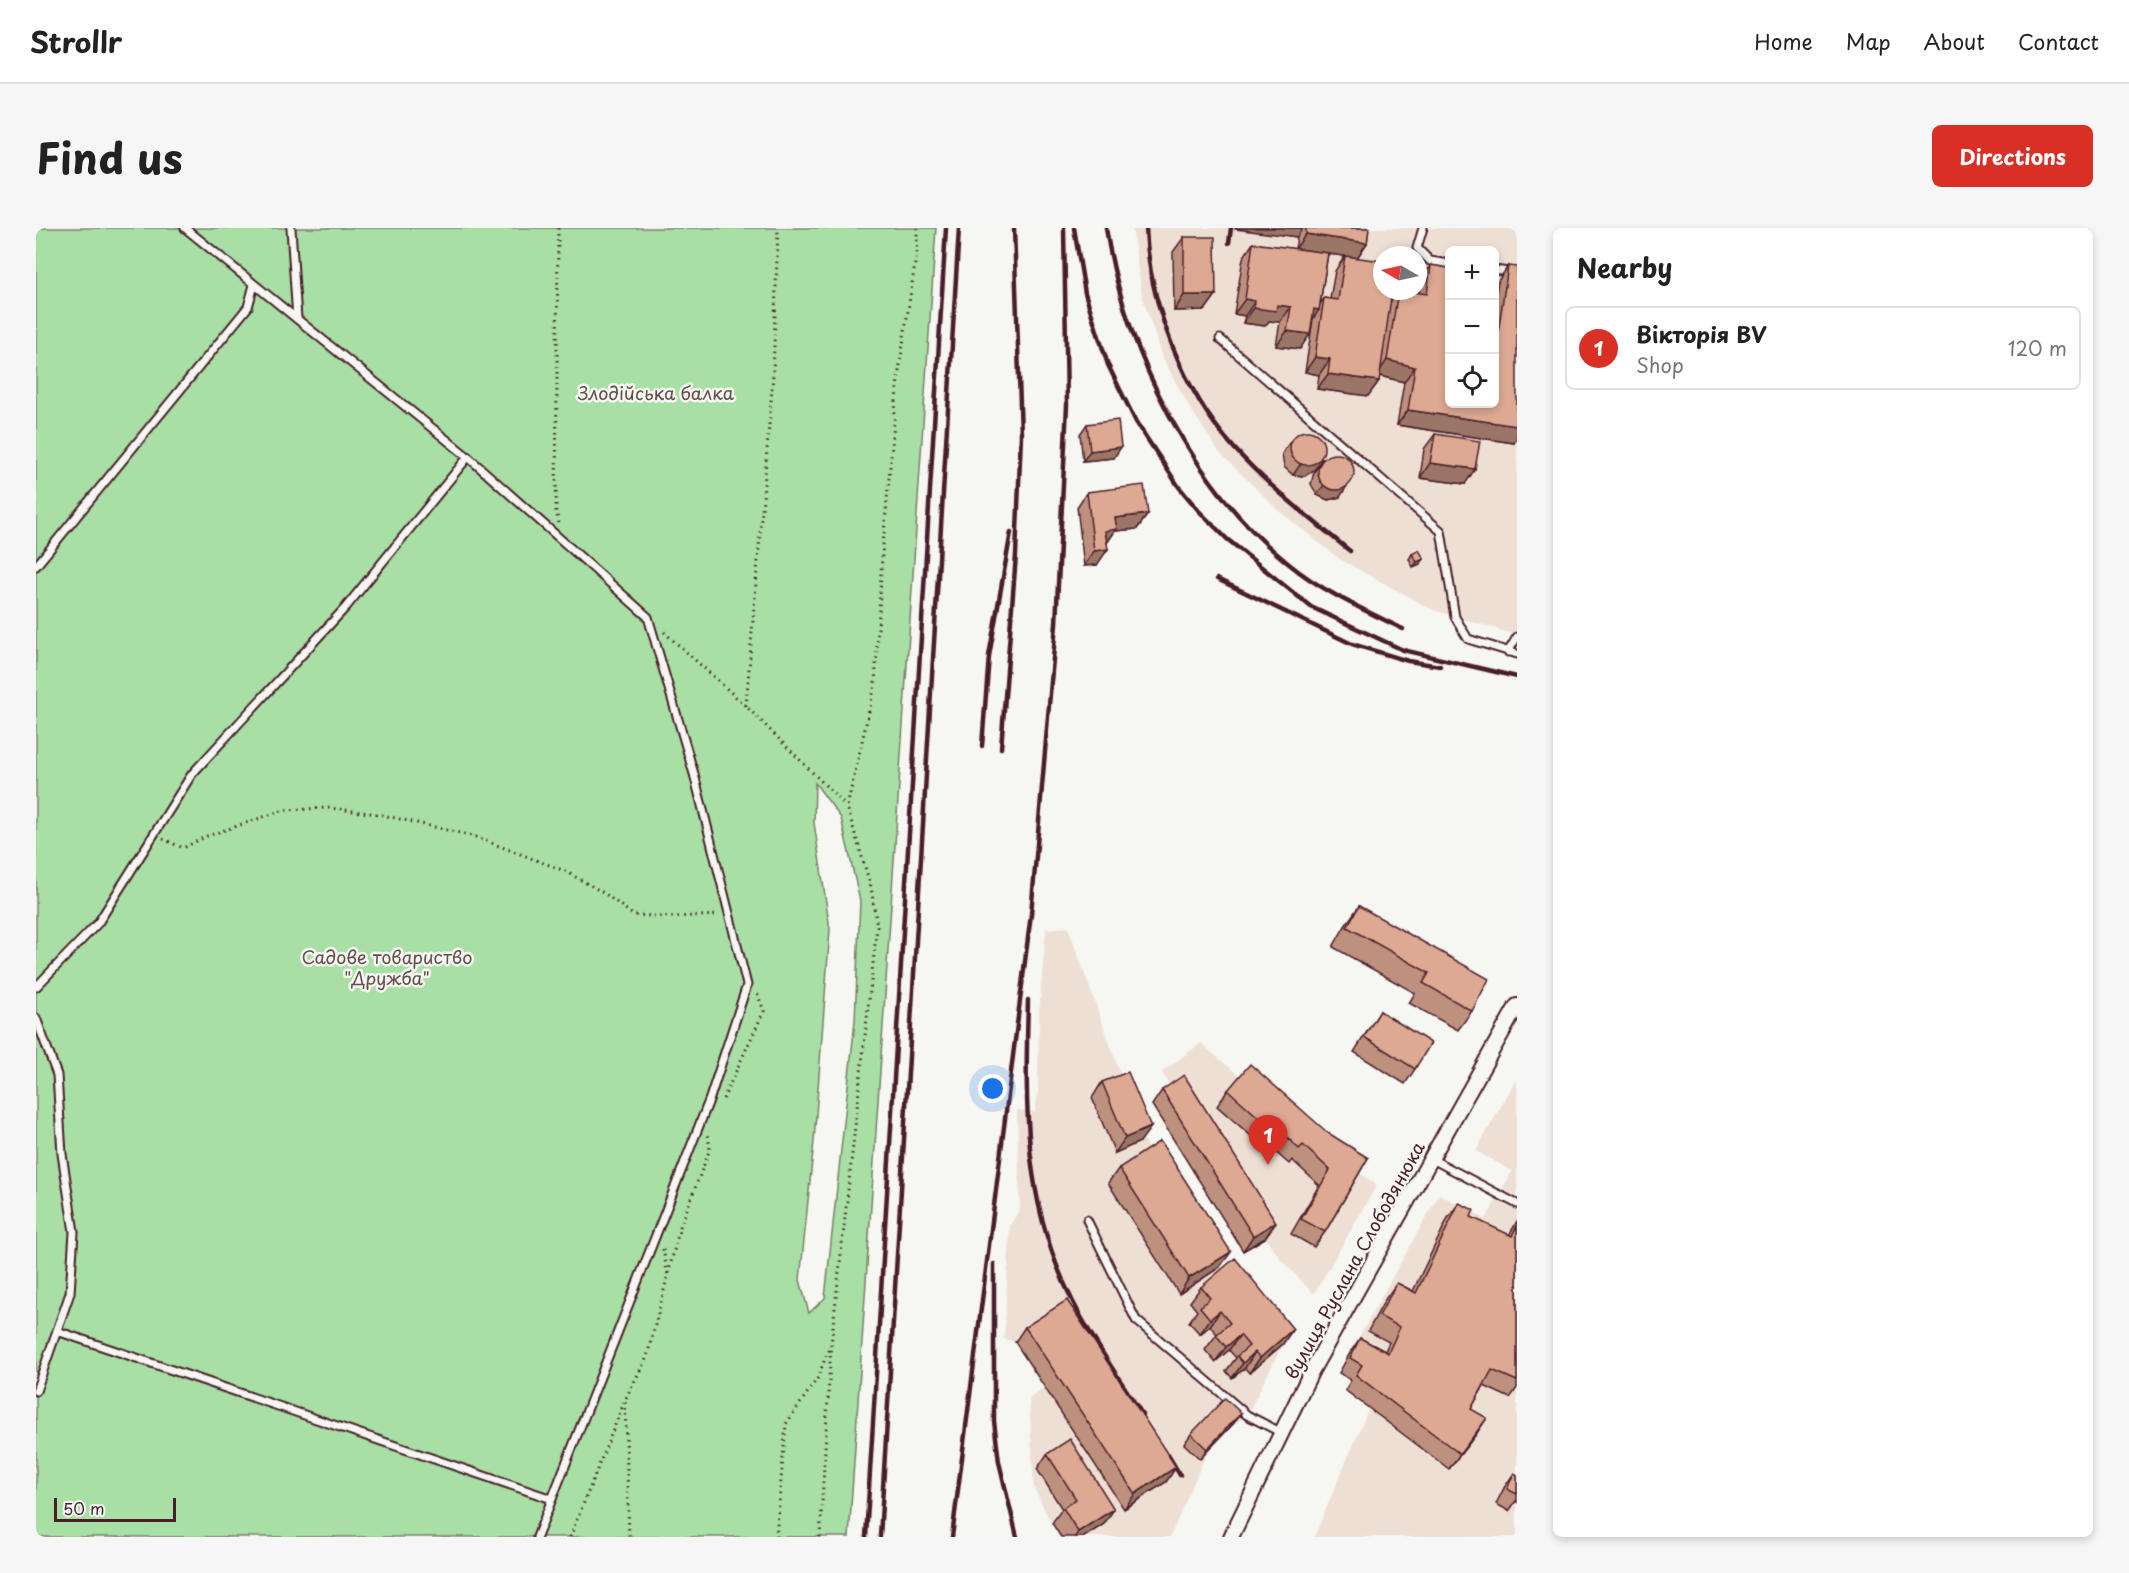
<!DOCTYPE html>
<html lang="en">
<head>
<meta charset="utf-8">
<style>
	:root { --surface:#fff; --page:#f6f6f6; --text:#222; --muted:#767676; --line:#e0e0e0; --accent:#d93025 }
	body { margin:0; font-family:"Playpen Sans",sans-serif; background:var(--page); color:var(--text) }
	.controls { position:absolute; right:18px; top:18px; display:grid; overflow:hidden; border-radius:9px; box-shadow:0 3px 9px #0003 }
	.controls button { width:54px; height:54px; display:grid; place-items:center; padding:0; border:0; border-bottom:2px solid var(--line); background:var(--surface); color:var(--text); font:30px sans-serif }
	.compass { position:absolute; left:1337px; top:18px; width:54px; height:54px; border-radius:50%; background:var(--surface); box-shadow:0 3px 9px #0003; rotate:279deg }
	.scale { position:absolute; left:18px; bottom:15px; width:122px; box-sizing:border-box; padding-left:6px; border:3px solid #4a1f2b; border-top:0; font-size:16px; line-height:21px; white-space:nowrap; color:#4a1f2b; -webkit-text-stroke:4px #f6f6f2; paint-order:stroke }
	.you { position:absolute; left:957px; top:861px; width:21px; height:21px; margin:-15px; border:4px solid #fff; border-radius:50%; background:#1a73e8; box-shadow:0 0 0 9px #1a73e833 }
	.badge { display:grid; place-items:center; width:39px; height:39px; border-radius:50%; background:var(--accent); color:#fff; font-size:20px; font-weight:700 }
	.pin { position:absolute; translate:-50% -50px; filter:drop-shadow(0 2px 3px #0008) }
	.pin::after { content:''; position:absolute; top:32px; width:21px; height:18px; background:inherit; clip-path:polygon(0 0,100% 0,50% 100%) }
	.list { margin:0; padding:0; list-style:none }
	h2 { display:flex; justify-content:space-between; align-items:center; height:78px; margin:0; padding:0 24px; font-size:26px }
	h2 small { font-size:20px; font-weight:400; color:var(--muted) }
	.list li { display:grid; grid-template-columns:39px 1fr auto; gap:18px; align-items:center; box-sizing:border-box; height:84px; margin:0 12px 12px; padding:0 12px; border:2px solid var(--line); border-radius:9px }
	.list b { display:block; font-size:22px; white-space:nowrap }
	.list p { margin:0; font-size:20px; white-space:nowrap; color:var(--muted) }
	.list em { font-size:20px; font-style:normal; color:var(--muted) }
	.icon { flex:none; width:33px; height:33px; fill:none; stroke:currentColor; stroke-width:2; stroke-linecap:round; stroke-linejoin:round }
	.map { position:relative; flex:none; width:1481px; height:1309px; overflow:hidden; border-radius:9px }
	header { display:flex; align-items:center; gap:36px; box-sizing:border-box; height:84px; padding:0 30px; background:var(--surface); border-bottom:2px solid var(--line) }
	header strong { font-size:28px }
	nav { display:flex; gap:33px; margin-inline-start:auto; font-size:21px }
	.intro { display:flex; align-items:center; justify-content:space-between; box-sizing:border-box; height:144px; padding:0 36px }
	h1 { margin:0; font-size:42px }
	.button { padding:15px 27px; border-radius:9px; background:var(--accent); color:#fff; font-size:21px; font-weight:700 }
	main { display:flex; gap:36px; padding:0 36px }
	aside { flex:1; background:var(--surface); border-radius:9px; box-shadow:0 3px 9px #0003 }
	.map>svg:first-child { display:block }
	.built { fill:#eedfd5; fill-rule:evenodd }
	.green { fill:#a7dfa4; stroke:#787f68; stroke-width:1.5; fill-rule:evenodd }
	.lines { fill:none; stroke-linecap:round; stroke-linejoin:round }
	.lane-casing { stroke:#4a1f2b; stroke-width:11 }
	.street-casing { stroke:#4a1f2b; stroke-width:18 }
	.path { stroke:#4a1f2b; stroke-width:3; stroke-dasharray:1.5 4.5; stroke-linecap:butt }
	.lane { stroke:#f6f6f2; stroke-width:7 }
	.street { stroke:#f6f6f2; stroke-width:14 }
	.rail { stroke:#4a1f2b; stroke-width:4.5 }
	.wall { fill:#be917e; stroke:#4a1f2b; stroke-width:1.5; fill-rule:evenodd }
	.shaded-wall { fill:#9b7666; stroke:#4a1f2b; stroke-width:1.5 }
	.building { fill:#dda992; stroke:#4a1f2b; stroke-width:1.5 }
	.labels { text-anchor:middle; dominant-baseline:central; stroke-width:5; stroke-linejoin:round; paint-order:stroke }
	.park-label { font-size:18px; fill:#614f49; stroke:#f6f6f2 }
	.street-label { font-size:18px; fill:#4a1f2b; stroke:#f6f6f2 }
</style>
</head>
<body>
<header>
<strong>Strollr</strong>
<nav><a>Home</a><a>Map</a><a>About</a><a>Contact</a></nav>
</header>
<div class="intro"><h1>Find us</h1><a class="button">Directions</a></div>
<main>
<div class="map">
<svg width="1481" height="1309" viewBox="0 0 1481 1309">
	<rect width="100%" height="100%" fill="#f6f6f2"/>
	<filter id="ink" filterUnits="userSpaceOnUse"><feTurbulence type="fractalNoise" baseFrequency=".0167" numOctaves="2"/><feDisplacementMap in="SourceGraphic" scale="12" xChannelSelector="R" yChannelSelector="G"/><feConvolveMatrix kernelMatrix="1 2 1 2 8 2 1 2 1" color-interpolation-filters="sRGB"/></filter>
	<g filter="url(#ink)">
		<g class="built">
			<path d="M1096,0H1481V407L1397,382L1305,332L1243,283L1183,224L1154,180L1126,129L1106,68ZM1414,22H1458V176H1414ZM1346,27H1382V63H1346Z"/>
			<path d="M1032,699L1114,928L1184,1039L1247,1116L1211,1187L1198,1195L1171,1224L1134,1309H1022L998,1260L993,1171L1008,1159L979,1114L968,1111L974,997L984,981L981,882L999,884L1002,862L1003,784L1010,701Z"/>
			<path d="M1165,815L1283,917L1341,957L1278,1066L1245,1032L1230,1010L1207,1023L1116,877L1137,863L1126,844Z"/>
			<path d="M1481,850V1309H1278L1333,1180L1309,1162L1315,1152L1303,1145L1403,966L1450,991L1476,943L1440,923Z"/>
		</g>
		<path class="green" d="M0,0H900L813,1309H0ZM779,555L805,590L824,673L819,793L789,1070L773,1085L764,1052L778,913L794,701L778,595Z"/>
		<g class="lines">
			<defs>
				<g id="lane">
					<path d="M149,0L261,91"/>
					<path d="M255,0L261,91L432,229L612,389L658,546L711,757L674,870L501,1309"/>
					<path d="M1387,0L1381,20L1394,33L1414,36"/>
					<path d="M1458,42L1481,45"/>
					<path d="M1184,111L1405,303L1419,389L1432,411L1481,426"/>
					<path d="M0,338L212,79L218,57"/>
					<path d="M1472,424L1481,409"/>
					<path d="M0,759L62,695L156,546L310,379L432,229"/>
					<path d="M0,790L21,847L26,926L38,1004L34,1065L0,1163"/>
					<path d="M1394,930L1481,976"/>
					<path d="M1051,992L1100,1092L1211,1187L1246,1205"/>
					<path d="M21,1103L516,1271"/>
				</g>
				<path id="street" d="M1195,1309L1276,1142L1481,778"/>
			</defs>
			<use href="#lane" class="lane-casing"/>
			<use href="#street" class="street-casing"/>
			<g class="path">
				<path d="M522,0L520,283L523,295"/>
				<path d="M628,404L710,478L810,578"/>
				<path d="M710,478L737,148L742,0"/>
				<path d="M127,611L147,620L171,608L248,582L294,580L342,586L437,608L529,643L568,665L597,687L637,689L683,687"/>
				<path d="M687,871L728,783L721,765"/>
				<path d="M627,1021L632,1047"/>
				<path d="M589,1174L593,1309"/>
				<path d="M534,1309L589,1172L611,1129L644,999L674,921L672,907"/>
				<path d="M740,1309L750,1196L781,1151L793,1121"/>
				<path d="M784,1309L795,1117L841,699L835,659L811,579L839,457L846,327L862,150L881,22V0"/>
			</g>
			<use href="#lane" class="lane"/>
			<use href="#street" class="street"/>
			<g class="rail">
				<path d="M1038,0L1049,65L1072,137L1100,194L1143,259L1163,283L1191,311L1275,379L1367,422L1481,449"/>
				<path d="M1070,0C1089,123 1155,257 1253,336C1287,364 1328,382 1367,401"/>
				<path d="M1110,0C1113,76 1147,163 1198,220C1233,259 1274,290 1314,323"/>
				<path d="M1193,15L1195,0"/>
				<path d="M1181,351L1316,416L1372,433L1404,438"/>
				<path d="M946,518L953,428L975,304"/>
				<path d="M965,520L980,327L985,207L978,0"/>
				<path d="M992,772C989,880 987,975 1037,1074C1057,1113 1082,1149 1106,1186"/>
				<path d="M958,1036V1193L963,1234L981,1309"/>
				<path d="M1132,1227L1144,1247"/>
				<path d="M830,1309L910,0"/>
				<path d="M844,1309L923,0"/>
				<path d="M916,1309L995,686L1020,396L1031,177L1028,0"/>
			</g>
		</g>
		<g class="wall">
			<path d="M1199,0H1333L1331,15L1321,30L1355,73L1361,63H1371L1383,65L1385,52L1395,37L1413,176H1458V75L1462,53L1472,38L1478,215L1361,197L1368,154L1343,148V153L1332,168L1281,161L1283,147L1269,144L1277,91L1264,121L1240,118L1244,94L1233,93L1229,98L1207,95L1209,88L1198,86L1207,30L1217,15L1259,21L1261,9ZM1292,26L1309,28L1299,43L1294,71L1288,70L1284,76Z"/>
			<path d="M1148,9L1180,67L1169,82L1138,83L1137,24Z"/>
			<path d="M1051,196L1078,230L1047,233L1044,206Z"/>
			<path d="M1399,206L1429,256L1384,250L1388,221Z"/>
			<path d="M1256,211L1279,241L1269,248L1257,247L1248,239L1246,226L1249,221Z"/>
			<path d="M1285,234L1304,269L1292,272L1281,267L1275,256L1278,244Z"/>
			<path d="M1051,264L1112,286L1101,301L1079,303L1071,315L1061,337L1048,338L1041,279Z"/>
			<path d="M1376,326L1388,331L1384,336L1377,339L1373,331Z"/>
			<path d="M1323,678L1436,783L1422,802L1373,775L1379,765L1297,719L1309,698Z"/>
			<path d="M1344,783L1379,841L1369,856L1318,824Z"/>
			<path d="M1066,854L1104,914L1079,925L1056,870Z"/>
			<path d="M1126,862L1229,1010L1207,1023L1116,877Z"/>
			<path d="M1192,862L1292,905L1332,930L1289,1004L1278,1019L1255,1006L1283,957L1256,932L1253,936L1236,921L1229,920L1181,878Z"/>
			<path d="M1083,940L1184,1039L1143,1066L1072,955Z"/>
			<path d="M1423,975L1435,989L1473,1007L1481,993V1160L1474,1170L1448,1158L1435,1181L1441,1205L1413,1241L1309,1162L1315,1152L1303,1145L1314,1125L1324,1110L1349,1123L1353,1114L1332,1103L1350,1070L1361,1055L1377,1063L1412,990Z"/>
			<path d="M1165,1059L1247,1116L1213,1145L1209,1140L1196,1150L1190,1143L1200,1130L1193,1122L1179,1134L1169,1122L1181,1106L1174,1098L1164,1106L1153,1094L1161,1083L1154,1074Z"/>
			<path d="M989,1099L1140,1239L1130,1254L1088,1281L979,1114Z"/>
			<path d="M1205,1185L1198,1195L1164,1231L1148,1216L1155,1206Z"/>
			<path d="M1011,1226L1078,1281L1068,1296L1048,1309H1025L1016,1295L1026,1281L1001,1241Z"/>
			<path d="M1478,1245L1481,1247V1274L1480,1273L1473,1283L1460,1276L1468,1260Z"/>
		</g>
		<g class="shaded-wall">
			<path d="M1200,0H1267L1261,9L1199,1Z"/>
			<path d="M1270,6L1331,15L1321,30L1259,21Z"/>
			<path d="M1148,67H1180L1169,82L1138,83Z"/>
			<path d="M1209,71L1219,73L1209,88L1198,86Z"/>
			<path d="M1241,77L1255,79L1244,94L1233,93L1229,98L1207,95L1218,80Z"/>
			<path d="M1278,81L1283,82L1273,97Z"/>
			<path d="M1251,103L1274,106L1264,121L1240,118Z"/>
			<path d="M1279,129L1294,131L1283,147L1269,144Z"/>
			<path d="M1351,132L1379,139L1368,154L1341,147Z"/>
			<path d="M1292,146L1343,153L1332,168L1281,161Z"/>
			<path d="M1372,182L1481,198V210L1478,215L1361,197Z"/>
			<path d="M1085,219L1078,230L1047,233L1054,223Z"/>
			<path d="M1286,231L1279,241L1269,248L1257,247L1264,237Z"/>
			<path d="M1394,235L1439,241L1429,256L1384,250Z"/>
			<path d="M1288,257L1311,258L1304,269L1292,272L1281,267Z"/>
			<path d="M1112,286L1101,301L1079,303L1070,316V303L1079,290Z"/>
			<path d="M1072,321L1061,337L1048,338L1058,323Z"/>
			<path d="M1388,331L1384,336L1377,339L1381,334Z"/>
			<path d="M1115,899L1104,914L1079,925L1089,910Z"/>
			<path d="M1240,905H1247L1236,921L1229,920Z"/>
			<path d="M1240,994L1229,1010L1207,1023L1217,1008Z"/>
			<path d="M1195,1024L1184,1039L1143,1066L1153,1050Z"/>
			<path d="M1184,1083L1174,1098L1164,1106L1174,1091Z"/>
			<path d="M1257,1101L1247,1116L1213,1145L1224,1130Z"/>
			<path d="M1204,1107L1193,1122L1179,1134L1190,1119Z"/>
			<path d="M1219,1124L1209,1140L1196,1150L1207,1135Z"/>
			<path d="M1205,1185L1198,1195L1164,1231L1171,1221Z"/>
			<path d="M1451,1190L1441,1205L1413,1241L1424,1226Z"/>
			<path d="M1140,1239L1130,1254L1088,1281L1099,1266Z"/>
			<path d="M1078,1281L1068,1296L1048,1309H1039L1042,1304Z"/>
		</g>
		<g class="building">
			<path d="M1270,0H1333L1331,15L1270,6Z"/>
			<path d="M1148,9H1179L1180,67H1148Z"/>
			<path d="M1217,15L1292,25L1283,82L1278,81L1274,106L1251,103L1255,79L1241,77L1240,83L1218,80L1219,73L1209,71Z"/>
			<path d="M1309,28L1346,33V63H1356L1343,153L1292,146L1294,131L1279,129L1288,70L1302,72Z"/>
			<path d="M1395,37L1413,40V176H1458V131L1472,38L1481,39V198L1372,182L1379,139L1351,132L1362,63H1371L1391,66Z"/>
			<path d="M1082,192L1085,219L1054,223L1051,196Z"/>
			<circle cx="1271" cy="220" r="17"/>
			<path d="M1399,206L1444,213L1439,241L1394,235Z"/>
			<circle cx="1300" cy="244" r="18"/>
			<path d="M1108,257L1112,286L1079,290L1081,301L1069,303L1072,321L1058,323L1051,264Z"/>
			<path d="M1383,322L1388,331L1381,334L1376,326Z"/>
			<path d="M1323,678L1453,751L1436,783L1387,755L1393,745L1311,699Z"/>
			<path d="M1344,783L1395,815L1379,841L1328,809Z"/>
			<path d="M1214,836L1292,905L1332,930L1289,1004L1265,991L1294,942L1267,917L1263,921L1247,905H1240L1192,862Z"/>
			<path d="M1092,844L1115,899L1089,910L1066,854Z"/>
			<path d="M1148,847L1240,994L1217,1008L1126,862Z"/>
			<path d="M1124,913L1195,1024L1153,1050L1083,940Z"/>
			<path d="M1423,975L1438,982L1435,989L1476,1008L1481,997V1153L1456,1142L1435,1181L1451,1190L1424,1226L1320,1147L1326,1137L1314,1130L1324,1110L1352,1125L1364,1099L1343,1088L1361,1055L1380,1065Z"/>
			<path d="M1199,1030L1257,1101L1224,1130L1219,1124L1207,1135L1201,1128L1213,1118L1204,1107L1190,1119L1180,1107L1194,1095L1184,1083L1174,1091L1164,1079L1174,1070L1165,1059Z"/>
			<path d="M1031,1072L1140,1239L1099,1266L989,1099Z"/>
			<path d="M1189,1170L1205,1185L1171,1221L1155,1206Z"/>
			<path d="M1034,1211L1078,1281L1042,1304L1027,1280L1040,1271L1011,1226Z"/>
			<path d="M1478,1245L1481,1247V1266L1471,1261Z"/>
		</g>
	</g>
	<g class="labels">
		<g class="park-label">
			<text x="620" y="164">Злодійська балка</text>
			<text x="351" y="728">Садове товариство<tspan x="351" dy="21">"Дружба"</tspan></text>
		</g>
		<g class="street-label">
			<text transform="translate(1318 1032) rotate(-61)">вулиця Руслана Слободянюка</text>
		</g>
	</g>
</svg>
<div class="controls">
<button>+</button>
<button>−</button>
<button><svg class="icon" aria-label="locate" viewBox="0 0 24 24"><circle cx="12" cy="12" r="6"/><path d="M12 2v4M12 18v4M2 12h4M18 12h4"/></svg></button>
</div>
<svg class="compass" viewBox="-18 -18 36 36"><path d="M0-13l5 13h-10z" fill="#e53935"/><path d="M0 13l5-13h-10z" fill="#767676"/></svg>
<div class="scale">50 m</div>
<div class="you"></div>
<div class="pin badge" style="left:1232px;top:937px">1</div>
</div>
<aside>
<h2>Nearby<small></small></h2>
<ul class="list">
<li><span class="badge">1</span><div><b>Вікторія BV</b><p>Shop</p></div><em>120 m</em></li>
</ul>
</aside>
</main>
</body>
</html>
